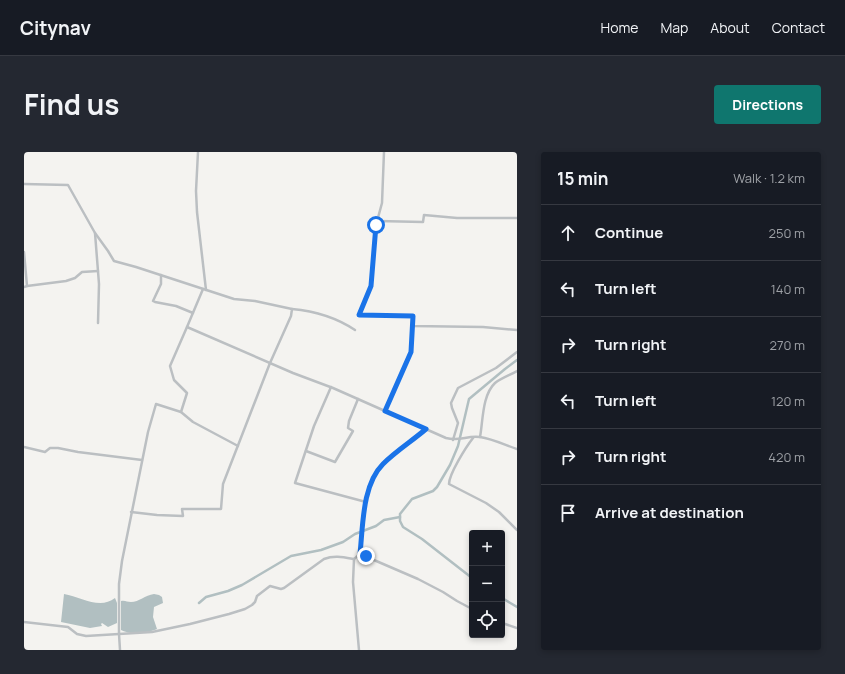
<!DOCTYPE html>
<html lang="en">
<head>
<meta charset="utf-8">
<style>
	:root { --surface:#171b24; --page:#242831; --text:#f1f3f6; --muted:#9ea1a6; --line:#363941; --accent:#0f766e }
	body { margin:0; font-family:Manrope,sans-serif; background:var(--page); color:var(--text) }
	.controls { position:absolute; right:12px; bottom:12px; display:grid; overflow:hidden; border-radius:4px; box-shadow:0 2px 6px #0003 }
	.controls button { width:36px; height:36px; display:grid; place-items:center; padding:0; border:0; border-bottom:1px solid var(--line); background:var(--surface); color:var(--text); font:20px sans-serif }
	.stop { position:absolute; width:12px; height:12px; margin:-9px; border:3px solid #1a73e8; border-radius:50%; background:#fff }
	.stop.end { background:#1a73e8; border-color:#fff; box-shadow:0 1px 4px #0008 }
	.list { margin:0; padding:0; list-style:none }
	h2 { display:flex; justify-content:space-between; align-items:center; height:52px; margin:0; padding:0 16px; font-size:17px }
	h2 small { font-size:13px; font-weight:400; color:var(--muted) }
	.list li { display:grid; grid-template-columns:26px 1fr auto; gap:12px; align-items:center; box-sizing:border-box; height:56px; padding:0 16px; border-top:1px solid var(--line) }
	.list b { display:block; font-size:15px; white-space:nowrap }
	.list em { font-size:13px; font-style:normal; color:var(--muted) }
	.icon { flex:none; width:22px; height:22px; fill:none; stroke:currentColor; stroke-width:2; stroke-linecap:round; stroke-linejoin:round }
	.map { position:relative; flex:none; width:493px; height:498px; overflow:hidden; border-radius:4px }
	header { display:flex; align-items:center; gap:24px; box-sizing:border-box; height:56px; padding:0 20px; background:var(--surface); border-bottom:1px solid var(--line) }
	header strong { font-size:19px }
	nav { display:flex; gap:22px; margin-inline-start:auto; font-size:14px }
	.intro { display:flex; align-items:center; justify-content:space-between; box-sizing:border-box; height:96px; padding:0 24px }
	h1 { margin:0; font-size:28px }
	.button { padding:10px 18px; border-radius:4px; background:var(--accent); color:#fff; font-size:14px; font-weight:700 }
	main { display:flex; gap:24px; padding:0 24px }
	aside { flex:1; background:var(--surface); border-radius:4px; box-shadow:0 2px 6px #0003 }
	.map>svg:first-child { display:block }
	.water { fill:#b1bfc1 }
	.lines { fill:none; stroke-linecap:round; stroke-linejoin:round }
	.canal { stroke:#b1bfc1; stroke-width:2.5 }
	.minor { stroke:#bbbfc2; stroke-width:2.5 }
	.route { stroke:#1a73e8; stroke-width:5 }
</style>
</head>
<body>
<header>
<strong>Citynav</strong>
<nav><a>Home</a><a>Map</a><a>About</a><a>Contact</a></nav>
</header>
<div class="intro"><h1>Find us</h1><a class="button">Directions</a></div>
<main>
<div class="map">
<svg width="493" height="498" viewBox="0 0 493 498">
	<rect width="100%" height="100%" fill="#f4f3f0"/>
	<g class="water">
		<path d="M40,442C57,445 76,458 91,446L93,451V471L84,475L78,471L77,472L78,474L66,476L37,470Z"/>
		<path d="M130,442L135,443L138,445L139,451L130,455L129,465L133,477C125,481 105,483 97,478V449C101,448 103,450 107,450C115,450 121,443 130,442Z"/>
	</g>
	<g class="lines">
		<g class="canal">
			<path d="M448,426L398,387L379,375L376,369V362L388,347L409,339L413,335L426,313L434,294L445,247L481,217L493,208"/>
			<path d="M478,446L493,455"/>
			<path d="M175,451L182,445L204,439L218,433L267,404L297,398L319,390L331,382L352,374L360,368L376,365"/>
		</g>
		<g class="minor">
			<path d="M174,0L172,39L173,60L182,138"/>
			<path d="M360,0L358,51L352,73L347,134L335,163L389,164V174L459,175L493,178"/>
			<path d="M0,32L44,33L71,81L84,99L90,109L112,115L210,147L231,149L268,157L267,164L246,211L199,332L197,357H158L159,364L133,363L107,360"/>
			<path d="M354,69L399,70L400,63L433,66H493"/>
			<path d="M71,81L75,132L74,171"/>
			<path d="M137,123V132L129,149L131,150L152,154L169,161"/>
			<path d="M3,134L42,129L51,126L58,120L74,119"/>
			<path d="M0,135L3,134L0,100"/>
			<path d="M268,157C290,159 313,166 331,178"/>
			<path d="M163,175L179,137"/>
			<path d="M307,235L290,274L271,331L342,350"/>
			<path d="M361,259L387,199L389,174"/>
			<path d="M157,260L169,270L214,294"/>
			<path d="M456,285C459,270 458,243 471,231C477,226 486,223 493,219"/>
			<path d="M449,286C442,295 425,322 425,332L462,351L475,360L493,378"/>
			<path d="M429,288L434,271L428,256L427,251L434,236L472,216L493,200"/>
			<path d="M0,295L21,300L26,296H34L54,300L118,308"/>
			<path d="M282,299L311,310L329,279L324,276L325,269L334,247"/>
			<path d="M336,402C338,374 338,333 359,312C372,299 388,289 402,277"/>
			<path d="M0,470L44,475L53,482L62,484L128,480L166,472L205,462L221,457L228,453L231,450L233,444L246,434L257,437L260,436L300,407C310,403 319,405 330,407"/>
			<path d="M478,471L493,476"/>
			<path d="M95,482V432L98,409L124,280L132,252L157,260L163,241L150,228L146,214L163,175L269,221L309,236L422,286C436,290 443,283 456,285C469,287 481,293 493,297"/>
			<path d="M95,482L96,498"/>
			<path d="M335,498L329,430L330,407L336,402L394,427L419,440L433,449L448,457"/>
		</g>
	</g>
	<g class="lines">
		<path class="route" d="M342,404L336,402C339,374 338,333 359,312C372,299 388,289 402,277L361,259L387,200L389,164L335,163L347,134L352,73"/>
	</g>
</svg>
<div class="controls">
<button>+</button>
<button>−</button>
<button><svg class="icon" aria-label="locate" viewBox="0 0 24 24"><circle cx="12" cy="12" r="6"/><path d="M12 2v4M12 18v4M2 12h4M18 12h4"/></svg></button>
</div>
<div class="stop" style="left:352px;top:73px"></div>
<div class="stop end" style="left:342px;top:404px"></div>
</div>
<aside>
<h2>15 min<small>Walk · 1.2 km</small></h2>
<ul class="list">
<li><svg class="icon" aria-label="ahead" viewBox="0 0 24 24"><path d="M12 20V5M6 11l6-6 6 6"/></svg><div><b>Continue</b></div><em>250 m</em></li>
<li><svg class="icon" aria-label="left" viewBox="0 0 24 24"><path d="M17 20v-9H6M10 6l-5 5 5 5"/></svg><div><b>Turn left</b></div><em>140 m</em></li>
<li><svg class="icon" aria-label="right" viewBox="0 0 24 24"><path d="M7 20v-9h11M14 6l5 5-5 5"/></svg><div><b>Turn right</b></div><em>270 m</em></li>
<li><svg class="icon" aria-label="left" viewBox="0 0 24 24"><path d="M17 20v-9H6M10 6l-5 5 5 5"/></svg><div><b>Turn left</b></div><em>120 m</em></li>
<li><svg class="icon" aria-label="right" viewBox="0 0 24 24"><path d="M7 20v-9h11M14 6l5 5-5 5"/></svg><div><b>Turn right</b></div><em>420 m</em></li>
<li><svg class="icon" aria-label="arrive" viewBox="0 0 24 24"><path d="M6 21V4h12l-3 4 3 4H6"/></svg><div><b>Arrive at destination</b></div></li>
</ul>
</aside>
</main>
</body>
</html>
